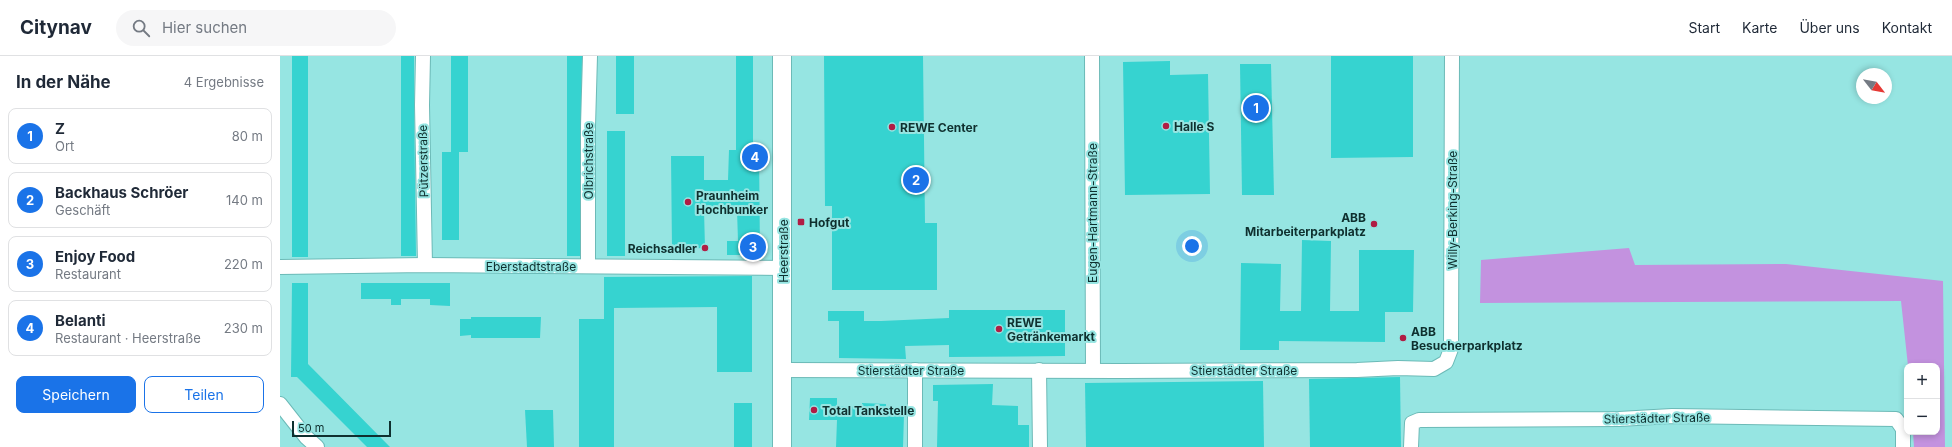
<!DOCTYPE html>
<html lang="de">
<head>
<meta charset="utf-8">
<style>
	:root { --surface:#fff; --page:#f6f6f7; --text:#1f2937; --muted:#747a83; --line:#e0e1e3; --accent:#1a73e8 }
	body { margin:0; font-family:Inter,sans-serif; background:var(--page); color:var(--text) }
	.controls { position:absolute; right:12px; bottom:12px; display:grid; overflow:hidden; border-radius:8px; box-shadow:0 2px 6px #0003 }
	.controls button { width:36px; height:36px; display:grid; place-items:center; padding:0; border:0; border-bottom:1px solid var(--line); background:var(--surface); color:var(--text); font:20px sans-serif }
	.compass { position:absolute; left:1576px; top:12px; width:36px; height:36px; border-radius:50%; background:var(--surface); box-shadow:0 2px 6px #0003; rotate:121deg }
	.scale { position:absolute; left:12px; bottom:10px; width:99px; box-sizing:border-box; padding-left:4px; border:2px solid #0f302f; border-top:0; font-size:11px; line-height:14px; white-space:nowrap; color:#0f302f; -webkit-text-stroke:3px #96e5e2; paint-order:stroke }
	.you { position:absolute; left:912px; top:190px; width:14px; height:14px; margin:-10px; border:3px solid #fff; border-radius:50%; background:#1a73e8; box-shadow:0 0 0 6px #1a73e833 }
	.badge { display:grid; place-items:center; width:26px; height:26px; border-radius:50%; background:var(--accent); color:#fff; font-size:13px; font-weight:700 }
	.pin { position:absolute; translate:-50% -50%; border:2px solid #fff; box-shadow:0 1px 4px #0006 }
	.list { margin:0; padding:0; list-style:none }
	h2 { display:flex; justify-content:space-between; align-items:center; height:52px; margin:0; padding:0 16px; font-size:17px }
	h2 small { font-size:13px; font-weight:400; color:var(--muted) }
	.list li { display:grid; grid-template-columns:26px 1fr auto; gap:12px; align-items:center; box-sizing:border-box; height:56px; margin:0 8px 8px; padding:0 8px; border:1px solid var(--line); border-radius:8px }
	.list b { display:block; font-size:15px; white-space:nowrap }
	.list p { margin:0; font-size:13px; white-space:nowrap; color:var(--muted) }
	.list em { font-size:13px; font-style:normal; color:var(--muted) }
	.actions { display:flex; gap:8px; padding:12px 16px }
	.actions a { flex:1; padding:9px 0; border:1px solid var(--accent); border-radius:8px; text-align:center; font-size:14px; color:var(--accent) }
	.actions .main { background:var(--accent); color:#fff }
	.icon { flex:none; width:22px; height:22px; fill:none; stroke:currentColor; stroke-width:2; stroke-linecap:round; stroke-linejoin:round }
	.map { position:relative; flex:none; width:1672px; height:391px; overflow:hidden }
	header { display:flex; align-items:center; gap:24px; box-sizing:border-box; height:56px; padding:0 20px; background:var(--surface); border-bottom:1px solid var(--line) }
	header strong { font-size:19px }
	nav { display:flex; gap:22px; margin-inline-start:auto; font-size:14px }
	.search { width:280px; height:36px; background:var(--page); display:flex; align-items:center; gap:10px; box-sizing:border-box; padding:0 14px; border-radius:22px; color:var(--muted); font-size:15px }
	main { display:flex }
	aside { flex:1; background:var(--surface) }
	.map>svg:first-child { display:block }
	.green { fill:#c392df }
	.building { fill:#36d3d0 }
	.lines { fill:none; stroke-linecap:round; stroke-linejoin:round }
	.minor-casing { stroke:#6cbab7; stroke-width:16 }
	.major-casing { stroke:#6cbab7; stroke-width:20 }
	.minor { stroke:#fff; stroke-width:14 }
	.major { stroke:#fff; stroke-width:18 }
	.poi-dot { fill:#b01d44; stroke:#96e5e2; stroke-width:1.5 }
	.labels { text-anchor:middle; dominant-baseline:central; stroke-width:4; stroke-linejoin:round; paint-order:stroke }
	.poi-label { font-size:12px; font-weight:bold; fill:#0f302f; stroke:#96e5e2; text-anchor:start }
	.street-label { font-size:12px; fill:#0f302f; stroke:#96e5e2 }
</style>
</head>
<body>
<header>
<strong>Citynav</strong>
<div class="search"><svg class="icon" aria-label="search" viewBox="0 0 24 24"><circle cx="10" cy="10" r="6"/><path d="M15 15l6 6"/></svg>Hier suchen</div>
<nav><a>Start</a><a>Karte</a><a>Über uns</a><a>Kontakt</a></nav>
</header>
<main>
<aside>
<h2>In der Nähe<small>4 Ergebnisse</small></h2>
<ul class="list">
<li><span class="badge">1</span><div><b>Z</b><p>Ort</p></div><em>80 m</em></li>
<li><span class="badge">2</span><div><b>Backhaus Schröer</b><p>Geschäft</p></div><em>140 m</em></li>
<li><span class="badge">3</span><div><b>Enjoy Food</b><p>Restaurant</p></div><em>220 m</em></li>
<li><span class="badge">4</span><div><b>Belanti</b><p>Restaurant · Heerstraße</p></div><em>230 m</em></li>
</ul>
<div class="actions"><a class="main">Speichern</a><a>Teilen</a></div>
</aside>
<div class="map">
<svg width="1672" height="391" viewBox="0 0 1672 391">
	<rect width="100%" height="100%" fill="#96e5e2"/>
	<path class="green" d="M1349,192L1355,209L1506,208L1663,225L1665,391H1634L1633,376H1657V310H1628L1621,245L1200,247L1201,204Z"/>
	<g class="building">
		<rect x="12" y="0" width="16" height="201"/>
		<path d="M121,0H134V49L136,200H121Z"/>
		<path d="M171,0H188V96H179V184H162V96H171Z"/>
		<path d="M287,0H302L300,200H287Z"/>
		<rect x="336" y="0" width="18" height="58"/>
		<path d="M456,0H473V93H479L480,199H447V185H458L457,154H424L425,192L392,193L391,100H424V124H448L449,94H456Z"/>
		<path d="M544,0H643L645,167H657V234H552V150H545Z"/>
		<path d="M1051,0H1133V101L1051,102Z"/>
		<path d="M890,5V19L928,18L930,138L845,139L843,6Z"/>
		<path d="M960,8H991L994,139H962Z"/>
		<rect x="327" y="75" width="18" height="125"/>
		<path d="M1022,184L1051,185L1050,255H1079V194H1134L1133,256H1105V286L999,285V294H960L961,207L1001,208L1000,255H1021Z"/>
		<path d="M472,220V316H437V251L334,252V391H299V263H324V221Z"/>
		<path d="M12,227H28V308L110,391H87L17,321H11Z"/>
		<path d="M81,227H170V250L150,249V243H121V249H111V243H81Z"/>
		<path d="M669,254H785V300L669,301V289L625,290L626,303L559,302V265H548V255H584V265H578H601L669,262Z"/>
		<path d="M191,261H261L260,282H191V279L180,280V263H191Z"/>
		<path d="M1120,321L1121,391H1030L1029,323Z"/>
		<path d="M983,325L984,391H806L805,327Z"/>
		<path d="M713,328L712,349L738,350V369H749V391H657L658,345H653V329Z"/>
		<path d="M530,342H557V350L582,351V347L606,348V358L624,359L623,391H556L557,364H529Z"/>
		<rect x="454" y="347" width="18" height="44"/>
		<path d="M245,354H273L274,391H247Z"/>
	</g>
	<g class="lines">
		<defs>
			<g id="minor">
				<path d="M143,0L142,49L145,209"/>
				<path d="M812,0L813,314"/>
				<path d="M308,210V70L310,0"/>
				<path d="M0,211L145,209L503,212"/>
				<path d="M503,314L842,315L1077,314L1118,312L1154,313L1166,306L1171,293L1172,0"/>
				<path d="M635,314V391"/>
				<path d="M759,314L760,391"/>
				<path d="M0,348L26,381L37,391"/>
				<path d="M1131,391L1132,367L1139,364L1339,363L1392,360L1616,363L1623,373V391"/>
			</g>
			<path id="major" d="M502,391V0"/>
		</defs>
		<use href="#minor" class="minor-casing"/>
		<use href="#major" class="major-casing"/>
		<use href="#minor" class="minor"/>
		<use href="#major" class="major"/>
	</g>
	<g class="poi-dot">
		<circle cx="886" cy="70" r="4"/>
		<circle cx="612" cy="71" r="4"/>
		<circle cx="408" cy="146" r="4"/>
		<rect x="517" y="162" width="8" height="8" rx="2"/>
		<circle cx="1094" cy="168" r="4"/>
		<circle cx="425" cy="192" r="4"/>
		<circle cx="719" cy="273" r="4"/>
		<circle cx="1123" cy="282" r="4"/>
		<circle cx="534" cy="354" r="4"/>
	</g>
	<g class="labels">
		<g class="poi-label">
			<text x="894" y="70">Halle S</text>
			<text x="620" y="71">REWE Center</text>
			<text x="416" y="139">Praunheim<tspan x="416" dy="14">Hochbunker</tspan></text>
			<text x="1086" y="161" text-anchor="end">ABB<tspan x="1086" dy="14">Mitarbeiterparkplatz</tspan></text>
			<text x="529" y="166">Hofgut</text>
			<text x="417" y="192" text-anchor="end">Reichsadler</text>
			<text x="727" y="266">REWE<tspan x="727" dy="14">Getränkemarkt</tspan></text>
			<text x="1131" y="275">ABB<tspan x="1131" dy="14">Besucherparkplatz</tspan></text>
			<text x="542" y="354">Total Tankstelle</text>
		</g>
		<g class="street-label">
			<text transform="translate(143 105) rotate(-91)">Pützerstraße</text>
			<text transform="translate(308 105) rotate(-90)">Olbrichstraße</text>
			<text transform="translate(1172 154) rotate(-90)">Willy-Berking-Straße</text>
			<text transform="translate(812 157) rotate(-90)">Eugen-Hartmann-Straße</text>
			<text transform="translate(503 195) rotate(-90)">Heerstraße</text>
			<text x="251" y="210">Eberstadtstraße</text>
			<text x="631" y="314">Stierstädter Straße</text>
			<text x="964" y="314">Stierstädter Straße</text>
			<text transform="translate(1377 362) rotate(-1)">Stierstädter Straße</text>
		</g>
	</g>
</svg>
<div class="controls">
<button>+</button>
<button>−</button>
</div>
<svg class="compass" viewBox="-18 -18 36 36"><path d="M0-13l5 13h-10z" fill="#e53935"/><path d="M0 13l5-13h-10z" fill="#747a83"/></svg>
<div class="scale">50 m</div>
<div class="you"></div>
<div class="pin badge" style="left:976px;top:52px">1</div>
<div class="pin badge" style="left:636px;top:124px">2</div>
<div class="pin badge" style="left:473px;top:191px">3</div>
<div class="pin badge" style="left:475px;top:101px">4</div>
</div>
</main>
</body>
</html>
